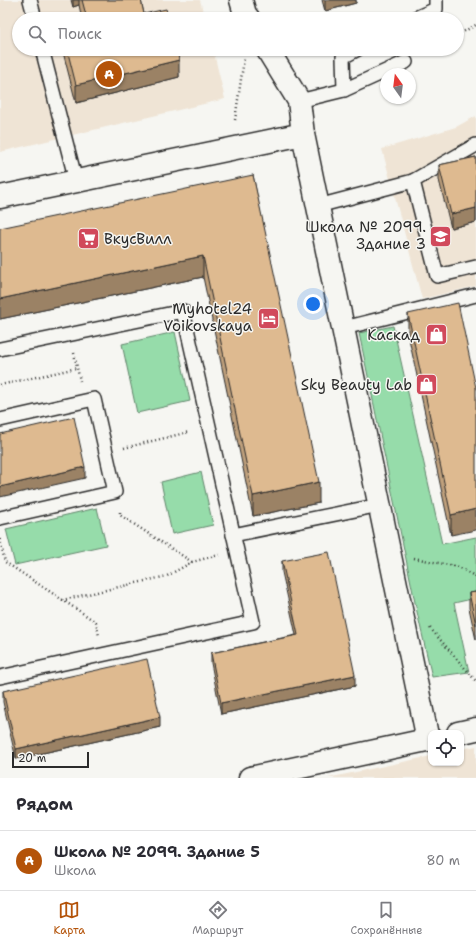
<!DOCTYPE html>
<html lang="ru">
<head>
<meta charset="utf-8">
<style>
	:root { --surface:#fff; --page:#f2f2f3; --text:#2b2b33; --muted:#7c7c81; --line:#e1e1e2; --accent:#b45309 }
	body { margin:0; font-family:"Shantell Sans",sans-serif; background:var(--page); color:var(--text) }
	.controls { position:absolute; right:12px; bottom:12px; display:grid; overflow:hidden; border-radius:8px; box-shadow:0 1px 3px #0004 }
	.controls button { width:36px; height:36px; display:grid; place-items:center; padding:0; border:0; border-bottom:1px solid var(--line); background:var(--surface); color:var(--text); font:20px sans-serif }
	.compass { position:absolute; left:380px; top:68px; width:36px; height:36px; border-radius:50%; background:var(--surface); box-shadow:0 1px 3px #0004; rotate:346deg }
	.scale { position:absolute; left:12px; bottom:10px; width:77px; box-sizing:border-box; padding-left:4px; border:2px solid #2b2b2b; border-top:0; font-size:11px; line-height:14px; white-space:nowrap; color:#2b2b2b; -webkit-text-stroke:3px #f6f6f2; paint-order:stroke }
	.you { position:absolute; left:313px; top:304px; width:14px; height:14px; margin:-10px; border:3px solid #fff; border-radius:50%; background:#1a73e8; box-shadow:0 0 0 6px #1a73e833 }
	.badge { display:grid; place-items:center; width:26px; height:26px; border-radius:50%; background:var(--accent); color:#fff; font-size:13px; font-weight:700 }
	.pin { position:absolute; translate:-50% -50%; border:2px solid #fff; box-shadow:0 1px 4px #0006 }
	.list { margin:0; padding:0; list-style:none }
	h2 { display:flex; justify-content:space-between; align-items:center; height:52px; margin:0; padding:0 16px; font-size:17px }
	h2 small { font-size:13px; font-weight:400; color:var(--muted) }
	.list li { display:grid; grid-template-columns:26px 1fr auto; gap:12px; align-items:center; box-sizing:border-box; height:60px; padding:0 16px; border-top:1px solid var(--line) }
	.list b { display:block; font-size:15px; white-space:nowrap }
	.list p { margin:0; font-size:13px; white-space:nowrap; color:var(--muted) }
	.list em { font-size:13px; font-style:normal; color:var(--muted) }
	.icon { flex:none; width:22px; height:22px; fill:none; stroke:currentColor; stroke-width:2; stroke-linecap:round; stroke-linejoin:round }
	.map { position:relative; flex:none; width:476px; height:778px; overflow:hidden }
	.search { position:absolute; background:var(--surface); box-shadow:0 1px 3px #0004; left:12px; right:12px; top:12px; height:44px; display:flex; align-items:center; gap:10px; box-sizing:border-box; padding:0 14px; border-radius:22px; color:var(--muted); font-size:15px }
	.sheet { height:112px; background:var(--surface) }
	nav { display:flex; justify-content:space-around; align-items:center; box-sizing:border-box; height:56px; border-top:1px solid var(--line); background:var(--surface); font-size:11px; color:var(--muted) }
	nav a { display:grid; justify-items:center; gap:2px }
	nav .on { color:var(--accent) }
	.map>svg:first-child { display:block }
	.built { fill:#efe4d5 }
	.green { fill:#96dcaa; stroke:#60846a }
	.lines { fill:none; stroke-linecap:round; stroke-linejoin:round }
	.lane-casing { stroke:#2b2b2b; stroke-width:16 }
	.street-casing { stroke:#2b2b2b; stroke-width:25 }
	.path { stroke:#2b2b2b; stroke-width:2.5; stroke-dasharray:1 3; stroke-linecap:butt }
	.lane { stroke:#f6f6f2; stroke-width:13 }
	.street { stroke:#f6f6f2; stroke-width:22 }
	.wall { fill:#bfa07c; stroke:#2b2b2b }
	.shaded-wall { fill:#9b8265; stroke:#2b2b2b }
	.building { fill:#deba90; stroke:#2b2b2b }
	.labels { text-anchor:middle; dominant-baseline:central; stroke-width:3; stroke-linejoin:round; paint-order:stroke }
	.poi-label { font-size:15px; fill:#2b2b2b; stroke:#f6f6f2; text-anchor:end }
</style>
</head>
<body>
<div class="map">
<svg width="476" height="778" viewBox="0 0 476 778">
	<rect width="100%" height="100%" fill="#f6f6f2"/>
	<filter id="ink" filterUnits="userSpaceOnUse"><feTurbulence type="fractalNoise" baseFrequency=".025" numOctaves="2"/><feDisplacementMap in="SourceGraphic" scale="8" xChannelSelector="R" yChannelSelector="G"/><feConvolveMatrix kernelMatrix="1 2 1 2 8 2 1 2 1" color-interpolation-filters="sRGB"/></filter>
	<g filter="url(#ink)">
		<g class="built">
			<path d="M0,0H200L205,19H19V49H213L225,99L0,152Z"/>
			<path d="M476,116V286L422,299L382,149L456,127Z"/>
			<path d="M476,746V778H328L431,756V763H461V749Z"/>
		</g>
		<g class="green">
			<path d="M393,326L442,544L476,537V598L454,603L469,672L432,677L417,612L359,333Z"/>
			<path d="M175,332L190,401L137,413L122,344Z"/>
			<path d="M201,472L213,525L172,534L161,482Z"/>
			<path d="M97,508L106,545L15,565L6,529Z"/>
		</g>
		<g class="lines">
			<defs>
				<g id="lane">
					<path d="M30,0L35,19"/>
					<path d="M413,19L436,9V0"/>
					<path d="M42,49L76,181"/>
					<path d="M344,90L343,57L358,49"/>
					<path d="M299,101L344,90L406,62"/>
					<path d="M476,145L413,181L437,276L476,267"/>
					<path d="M318,206L413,181"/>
					<path d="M344,328L476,295"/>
					<path d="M0,349L183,311L253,622L0,677"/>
					<path d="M0,420L94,399L115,492L0,518"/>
					<path d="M233,535L380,505"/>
				</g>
				<g id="street">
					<path d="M241,0L245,14L249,19"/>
					<path d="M267,49L299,101L303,134L428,740"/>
					<path d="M0,197L303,134"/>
					<path d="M458,733L476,729"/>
					<path d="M250,778L431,739"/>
				</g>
			</defs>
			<use href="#lane" class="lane-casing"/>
			<use href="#street" class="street-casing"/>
			<g class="path">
				<path d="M457,35L476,25"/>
				<path d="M422,54L431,49"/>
				<path d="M235,120L244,59"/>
				<path d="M74,353L80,381"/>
				<path d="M0,385L77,368"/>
				<path d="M124,448L189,432"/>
				<path d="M120,512V515L192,562"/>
				<path d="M0,539L5,562L96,622L99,636"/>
				<path d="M414,558L459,567L476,577"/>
				<path d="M62,600L167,576L192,562L219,555"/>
				<path d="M430,628L476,681"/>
			</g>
			<use href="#lane" class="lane"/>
			<use href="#street" class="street"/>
		</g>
		<g class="wall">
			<path d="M71,0H141L144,14L169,19H82L79,5L73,7Z"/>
			<path d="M322,0H356V3L325,11Z"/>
			<path d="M63,49H177L179,77L76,103L63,52Z"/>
			<path d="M476,157V222L451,228L439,180V165Z"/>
			<path d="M253,175L319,503L253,516L203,277L0,319Z"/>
			<path d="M408,314L476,388L451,535L408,334Z"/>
			<path d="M282,561L355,686L221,714L211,663V653L296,635L282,572Z"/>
			<path d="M476,592V640L469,608V593Z"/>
			<path d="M3,691L160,727L16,759L3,702Z"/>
		</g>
		<g class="shaded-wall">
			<path d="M73,0H79V5L73,7Z"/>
			<path d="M325,0H356V3L325,11Z"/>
			<path d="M179,60V77L76,103V85Z"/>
			<path d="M476,208V222L451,228V214Z"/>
			<path d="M203,256V277L0,319V299Z"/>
			<path d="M85,467V478L0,497V487Z"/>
			<path d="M319,482V503L253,516V496Z"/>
			<path d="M476,509V530L451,535V515Z"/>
			<path d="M355,675V686L221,714V703Z"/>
			<path d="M160,717V727L16,759V749Z"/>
		</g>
		<g class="building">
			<path d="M82,0H141L144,14L166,9L169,19H87Z"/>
			<path d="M67,49H177L179,60L76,85Z"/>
			<path d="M476,157V208L451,214L439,165Z"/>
			<path d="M253,175L319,482L253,496L203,256L0,299V228Z"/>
			<path d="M458,303L476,388V509L451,515L408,314Z"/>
			<path d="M74,417L85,467L0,487V434Z"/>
			<path d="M329,552L355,675L221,703L211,653L298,635L282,561Z"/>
			<path d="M476,592V625L469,593Z"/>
			<path d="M147,659L160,717L16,749L3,691Z"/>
		</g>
	</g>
	<defs>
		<symbol id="school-square" viewBox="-11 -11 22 22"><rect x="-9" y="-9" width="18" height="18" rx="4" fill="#d1495b" stroke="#f6f6f2"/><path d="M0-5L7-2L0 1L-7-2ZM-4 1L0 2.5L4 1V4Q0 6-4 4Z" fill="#fff"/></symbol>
		<symbol id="supermarket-square" viewBox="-11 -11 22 22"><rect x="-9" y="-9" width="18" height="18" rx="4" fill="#d1495b" stroke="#f6f6f2"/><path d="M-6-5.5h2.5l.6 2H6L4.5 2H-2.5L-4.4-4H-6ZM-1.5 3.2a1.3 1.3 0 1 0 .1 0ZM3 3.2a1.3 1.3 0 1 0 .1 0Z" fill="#fff"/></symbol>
		<symbol id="hotel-square" viewBox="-11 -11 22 22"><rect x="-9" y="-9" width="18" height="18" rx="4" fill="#d1495b" stroke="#f6f6f2"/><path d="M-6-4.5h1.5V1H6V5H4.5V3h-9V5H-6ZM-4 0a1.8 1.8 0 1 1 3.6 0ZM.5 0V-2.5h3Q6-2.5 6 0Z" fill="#fff"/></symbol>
		<symbol id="shop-square" viewBox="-11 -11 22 22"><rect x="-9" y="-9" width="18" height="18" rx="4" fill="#d1495b" stroke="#f6f6f2"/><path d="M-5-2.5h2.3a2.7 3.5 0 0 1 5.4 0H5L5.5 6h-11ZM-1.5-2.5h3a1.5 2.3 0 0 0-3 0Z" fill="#fff"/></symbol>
	</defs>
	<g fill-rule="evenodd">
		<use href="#school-square" x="428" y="224" width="25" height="25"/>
		<use href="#supermarket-square" x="76" y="226" width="25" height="25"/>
		<use href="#hotel-square" x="256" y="306" width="25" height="25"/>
		<use href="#shop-square" x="424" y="322" width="25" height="25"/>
		<use href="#shop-square" x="414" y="372" width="25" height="25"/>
	</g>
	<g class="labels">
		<g class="poi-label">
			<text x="426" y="227">Школа № 2099.<tspan x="426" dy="17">Здание 3</tspan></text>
			<text x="104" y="239" text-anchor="start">ВкусВилл</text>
			<text x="252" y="309">Myhotel24<tspan x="252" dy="17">Voikovskaya</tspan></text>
			<text x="420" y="335">Каскад</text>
			<text x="412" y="385">Sky Beauty Lab</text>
		</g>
	</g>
</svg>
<div class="controls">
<button><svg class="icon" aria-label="locate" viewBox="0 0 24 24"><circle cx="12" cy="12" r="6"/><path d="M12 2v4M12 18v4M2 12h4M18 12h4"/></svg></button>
</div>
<svg class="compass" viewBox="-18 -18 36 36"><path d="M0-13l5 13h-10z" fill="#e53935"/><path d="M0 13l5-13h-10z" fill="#7c7c81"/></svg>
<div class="scale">20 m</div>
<div class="you"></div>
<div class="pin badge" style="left:109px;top:74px">A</div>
<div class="search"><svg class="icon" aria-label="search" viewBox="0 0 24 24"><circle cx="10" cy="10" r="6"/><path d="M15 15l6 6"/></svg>Поиск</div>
</div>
<section class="sheet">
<h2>Рядом<small></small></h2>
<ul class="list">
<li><span class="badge">A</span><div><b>Школа № 2099. Здание 5</b><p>Школа</p></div><em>80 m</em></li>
</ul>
</section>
<nav>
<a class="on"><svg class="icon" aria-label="map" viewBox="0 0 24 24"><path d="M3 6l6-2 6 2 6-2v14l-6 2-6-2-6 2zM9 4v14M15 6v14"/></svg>Карта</a>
<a><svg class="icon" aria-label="directions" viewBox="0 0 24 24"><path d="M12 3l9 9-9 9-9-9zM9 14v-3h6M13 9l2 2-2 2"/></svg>Маршрут</a>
<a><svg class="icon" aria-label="saved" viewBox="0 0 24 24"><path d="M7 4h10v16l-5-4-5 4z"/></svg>Сохранённые</a>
</nav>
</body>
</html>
